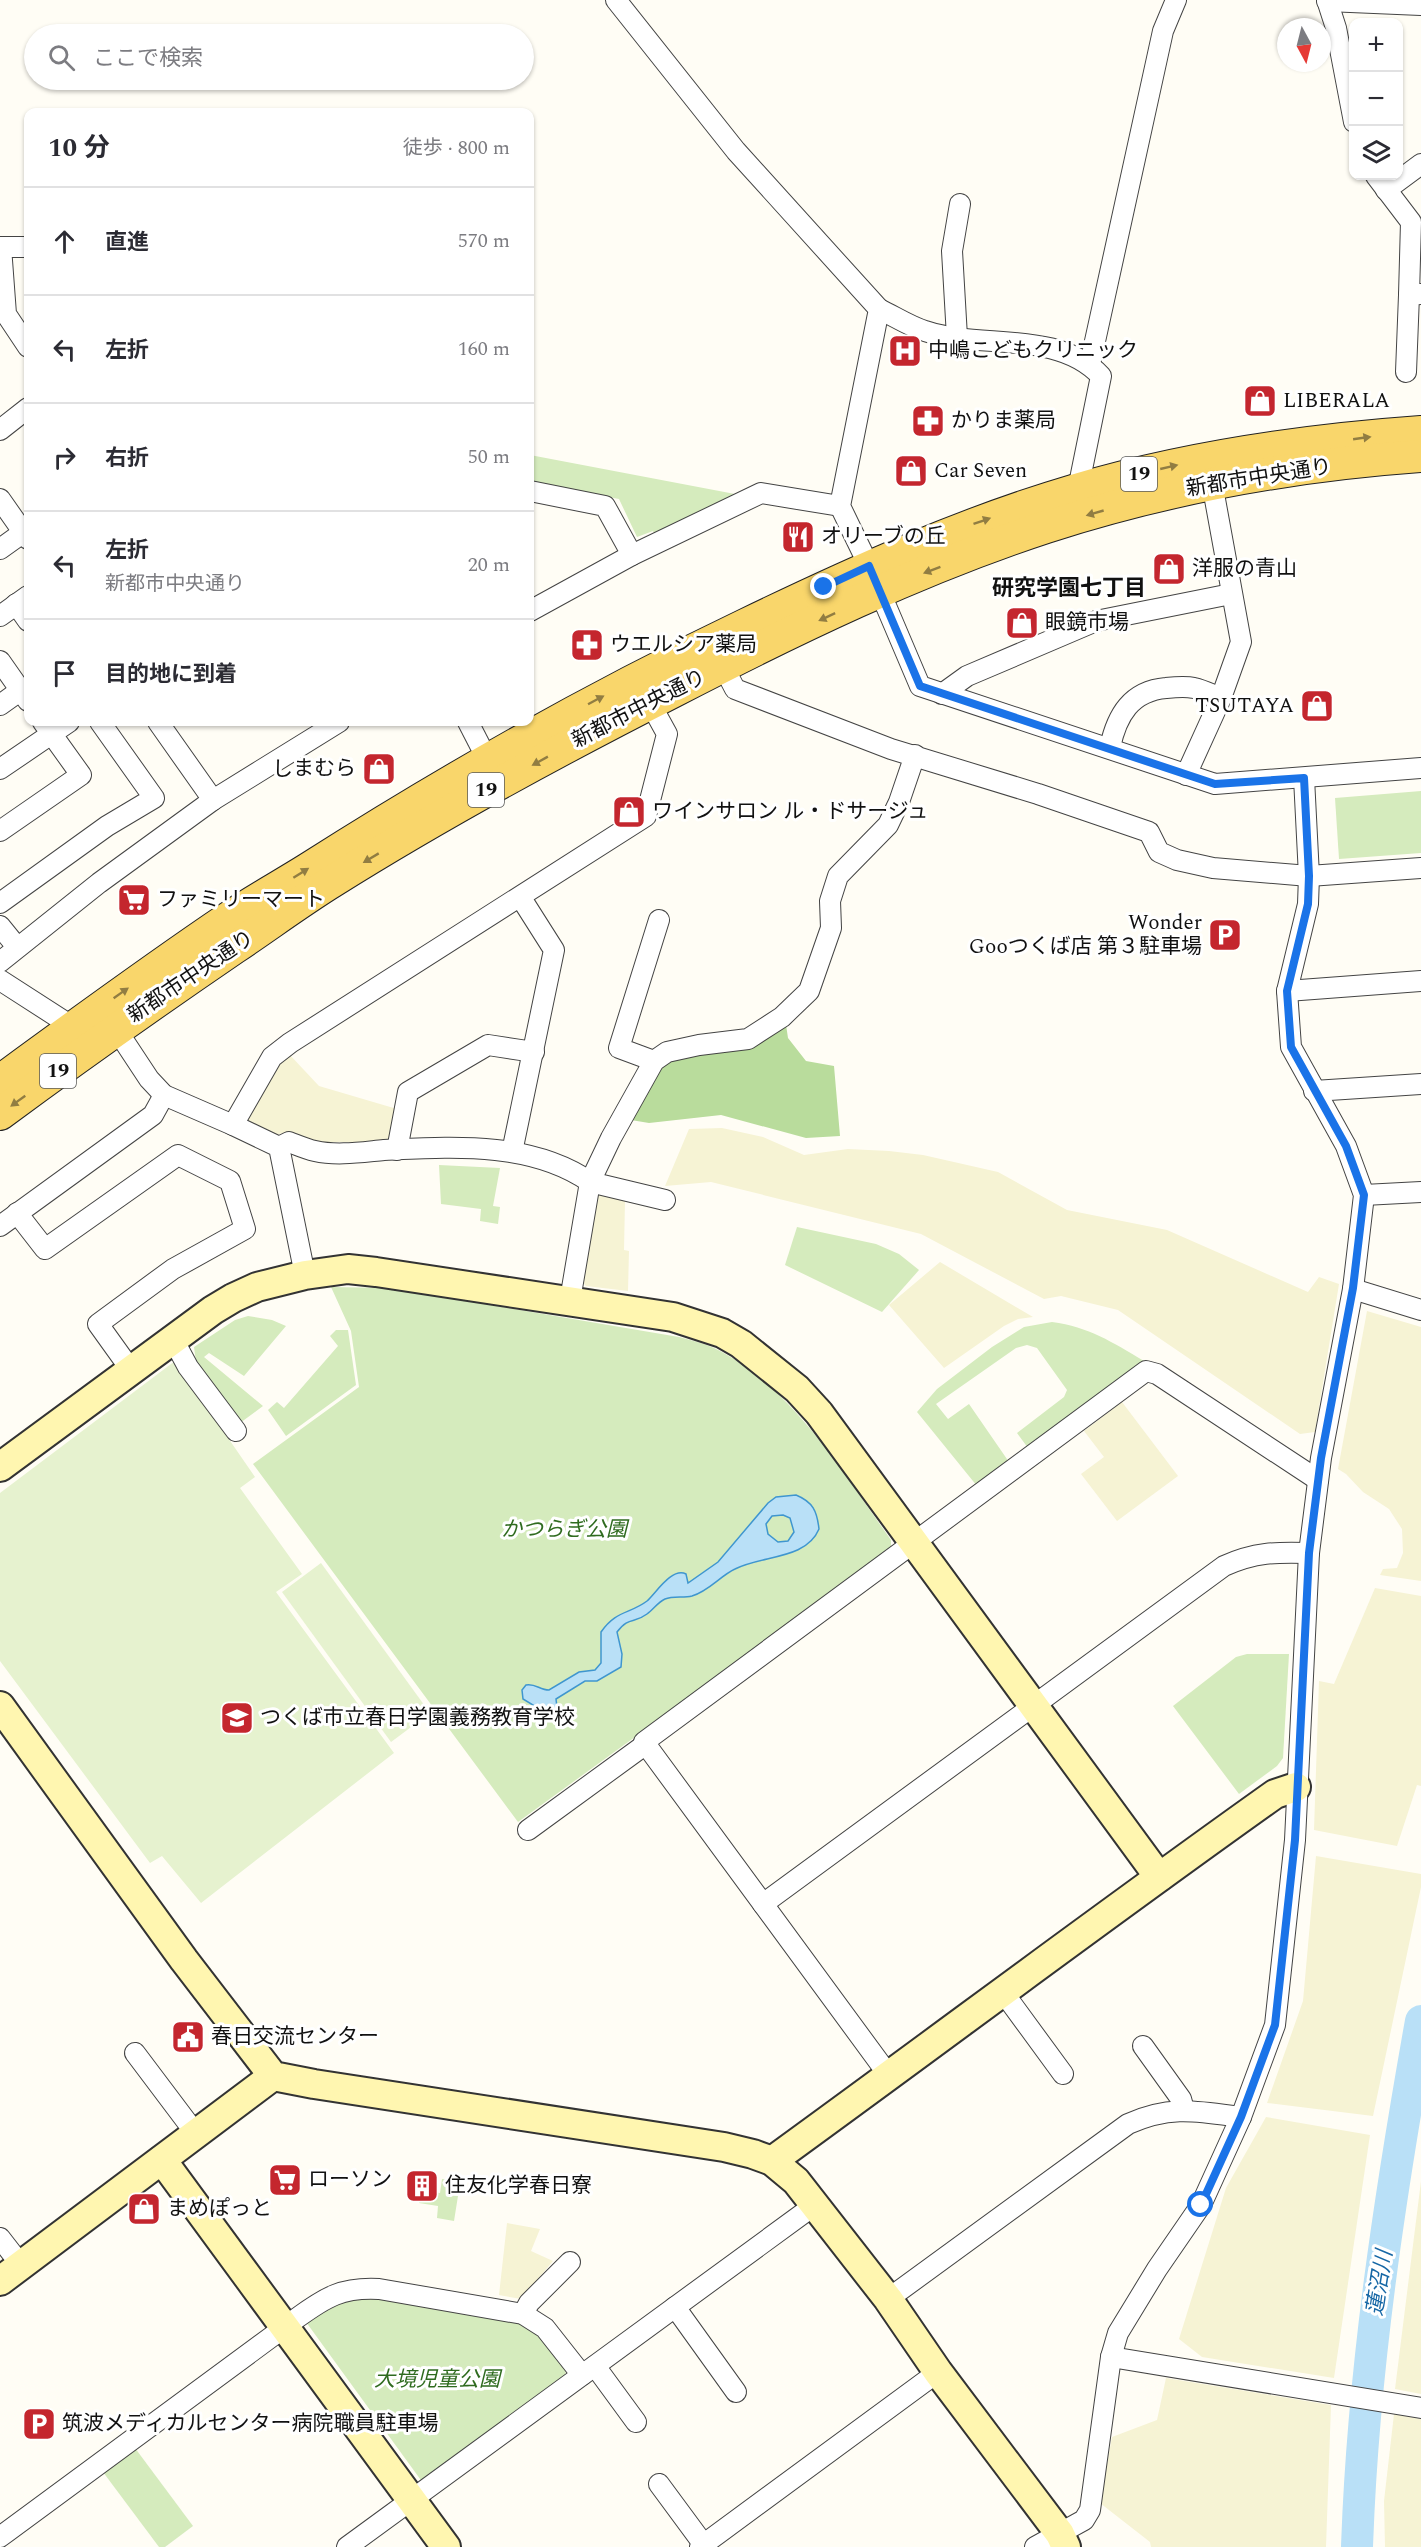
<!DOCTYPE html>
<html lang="ja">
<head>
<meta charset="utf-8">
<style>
	:root { --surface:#fff; --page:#f7f7f7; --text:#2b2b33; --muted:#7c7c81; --line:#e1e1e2 }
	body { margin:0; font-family:Spectral,"Noto Sans JP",serif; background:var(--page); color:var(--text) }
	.controls { position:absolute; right:18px; top:18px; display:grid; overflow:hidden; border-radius:12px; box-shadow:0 2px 4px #0004 }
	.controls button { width:54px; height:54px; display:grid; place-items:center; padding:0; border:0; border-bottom:2px solid var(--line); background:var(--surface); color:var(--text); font:30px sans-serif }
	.compass { position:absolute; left:1277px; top:18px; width:54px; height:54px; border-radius:50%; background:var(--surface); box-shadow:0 2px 4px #0004; rotate:173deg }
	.stop { position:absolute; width:18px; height:18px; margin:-14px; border:4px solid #1a73e8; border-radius:50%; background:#fff }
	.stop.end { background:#1a73e8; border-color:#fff; box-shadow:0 2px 6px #0008 }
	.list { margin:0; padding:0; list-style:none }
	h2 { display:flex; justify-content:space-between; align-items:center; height:78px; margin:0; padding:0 24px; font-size:26px }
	h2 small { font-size:20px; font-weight:400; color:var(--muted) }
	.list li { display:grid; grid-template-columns:39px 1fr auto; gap:18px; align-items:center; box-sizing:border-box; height:108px; padding:0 24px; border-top:2px solid var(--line) }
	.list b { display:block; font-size:22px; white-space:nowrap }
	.list p { margin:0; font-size:20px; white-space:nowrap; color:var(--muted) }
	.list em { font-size:20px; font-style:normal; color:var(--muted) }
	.icon { flex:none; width:33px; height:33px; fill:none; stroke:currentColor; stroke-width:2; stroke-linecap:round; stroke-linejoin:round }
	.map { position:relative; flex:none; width:1421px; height:2547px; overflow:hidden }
	.search { position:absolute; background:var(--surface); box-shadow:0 2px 4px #0004; left:24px; top:24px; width:510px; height:66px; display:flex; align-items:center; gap:15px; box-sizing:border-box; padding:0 21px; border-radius:33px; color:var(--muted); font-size:22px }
	.panel { position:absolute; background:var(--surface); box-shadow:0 2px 4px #0004; left:24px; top:108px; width:510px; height:618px; border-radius:12px }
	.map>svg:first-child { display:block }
	.farmland { fill:#f6f3d4 }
	.green { fill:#d5ebbd }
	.forest { fill:#b9dc9c }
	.pitch { fill:#e6f2cf }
	.water { fill:#b9e0f7; stroke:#3f96cf; stroke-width:1.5; fill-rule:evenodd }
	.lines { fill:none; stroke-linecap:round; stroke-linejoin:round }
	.river { stroke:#b9e0f7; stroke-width:32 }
	.street-casing { stroke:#444; stroke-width:22 }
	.secondary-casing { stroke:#333; stroke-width:32 }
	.primary-casing { stroke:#222; stroke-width:34 }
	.street { stroke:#fff; stroke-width:20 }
	.secondary { stroke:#fff6b0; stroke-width:28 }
	.primary { stroke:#f9d66b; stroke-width:32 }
	.oneway { fill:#917d42 }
	.route { stroke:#1a73e8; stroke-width:8 }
	.labels { text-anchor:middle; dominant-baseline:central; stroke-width:6; stroke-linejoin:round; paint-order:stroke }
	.shield { fill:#fff; stroke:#585858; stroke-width:1.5 }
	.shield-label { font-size:20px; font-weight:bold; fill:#111 }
	.poi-label { font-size:21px; fill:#111; stroke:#fff; text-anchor:start }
	.street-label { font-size:21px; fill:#111; stroke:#fff }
	.park-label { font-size:21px; font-style:italic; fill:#2f6b1f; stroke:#fff }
	.neighbourhood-label { font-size:22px; font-weight:bold; fill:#111; stroke:#fff }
	.water-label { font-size:22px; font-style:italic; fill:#1768a6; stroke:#fff }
</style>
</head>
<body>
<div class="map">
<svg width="1421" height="2547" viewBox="0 0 1421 2547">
	<rect width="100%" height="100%" fill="#fffdf5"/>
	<g class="farmland">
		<path d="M289,1054L319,1086L397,1109L391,1136L386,1142H316L287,1132L272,1136L249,1125L247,1117L279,1064Z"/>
		<path d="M722,1128L763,1137L804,1155L848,1149L889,1151L923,1155L998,1172L1067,1210L1167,1230L1308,1292L1319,1277L1339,1284L1315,1432L1300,1434L1118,1310L1061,1296L1044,1299L921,1234L711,1182L665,1186L689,1129Z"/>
		<path d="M600,1194L625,1201L624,1250L629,1251L628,1291L586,1286L578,1277L592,1199Z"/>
		<path d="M940,1262L1033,1317L1018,1319L1004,1326L944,1368L889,1305Z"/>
		<path d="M1367,1311L1421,1327V1581L1380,1575L1383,1569L1397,1568L1403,1553L1402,1529L1389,1509L1363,1492L1346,1474L1338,1469Z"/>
		<path d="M1122,1402L1178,1476L1117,1521L1081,1474L1104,1457L1084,1431Z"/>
		<path d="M1375,1588L1421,1596V1786L1417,1785L1397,1846L1314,1830L1319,1681L1334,1684Z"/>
		<path d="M1316,1856L1421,1874V1887L1373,2116L1267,2103L1303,2001Z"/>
		<path d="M1266,2117L1370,2135L1334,2378L1202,2357L1179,2339L1226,2188Z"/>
		<path d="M1421,2181V2394L1395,2389Z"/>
		<path d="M507,2223L540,2229L531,2251L553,2261L521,2299L499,2295Z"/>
		<path d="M1166,2378L1331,2405L1326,2547H1151L1150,2542L1100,2503L1112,2437L1157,2420Z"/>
		<path d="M1394,2414L1421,2419V2547H1385L1384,2501Z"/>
	</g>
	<g class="green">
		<path d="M530,455L735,494L733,502L656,537L653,531L637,537L619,499L530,482Z"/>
		<path d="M1421,791V853L1339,859L1335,798Z"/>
		<path d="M439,1165L500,1168L493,1206L500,1207L498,1224L480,1221L481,1209L441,1204Z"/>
		<path d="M797,1227L876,1244L899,1254L919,1270L882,1312L785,1265Z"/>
		<path d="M331,1287L390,1288L679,1337C690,1340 703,1343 714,1348C791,1385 843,1473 891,1540V1551L518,1822L253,1464L359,1387L351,1331Z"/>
		<path d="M248,1316L272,1320L286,1326L244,1376L209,1353L204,1357L263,1406L240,1423L196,1362L194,1347L235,1320Z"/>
		<path d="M1052,1322C1089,1327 1112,1342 1144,1361L1028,1448L1017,1433L1064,1397L1067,1390L1037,1348L1027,1345L1016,1348L936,1404L948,1419L969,1404L1009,1462L977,1486L917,1412L937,1389L992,1347L1024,1327Z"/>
		<path d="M336,1330H348L356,1385L286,1436L268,1410L277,1402L284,1408L338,1346L330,1336Z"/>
		<path d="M1247,1654H1289L1283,1758L1277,1766L1239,1794L1173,1706L1236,1657Z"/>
		<path d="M442,2179L455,2181L453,2195L458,2196L454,2221L437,2218L438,2206L419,2203L422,2190L440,2193Z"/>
		<path d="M365,2296L406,2304L514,2319C537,2329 551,2349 566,2369L565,2378L423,2483L306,2322L327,2307Z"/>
		<path d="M135,2448L193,2526L165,2547H159L103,2472Z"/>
	</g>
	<path class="forest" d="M785,1018L788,1038L806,1061L834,1066L840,1136L806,1138L721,1115L649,1123L631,1120L657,1071L665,1063Z"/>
	<g class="pitch">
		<path d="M175,1361L255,1477L240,1488L302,1574L276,1592L394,1753L201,1903L162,1856L150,1863L0,1661V1493Z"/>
		<path d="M321,1563L430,1713L391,1742L282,1592Z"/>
	</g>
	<path class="water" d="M796,1495C813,1502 817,1511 819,1529C806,1560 762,1555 735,1569C720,1576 709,1591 692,1596C684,1598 673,1596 665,1599C658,1602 653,1610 647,1614C634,1624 629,1616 617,1632L622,1654L621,1667L597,1681H585L556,1699L558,1716L556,1718L551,1719L543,1711L523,1699L522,1690L526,1685C535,1683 540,1690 549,1690L579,1672L595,1670L601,1663V1632C616,1610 630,1614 647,1601C656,1593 672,1567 686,1574L688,1583L718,1562L768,1503L776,1497ZM783,1515L790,1518L794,1532L788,1541L778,1542L768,1534L766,1524L772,1516Z"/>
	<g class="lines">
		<path class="river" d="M1357,2547C1363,2370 1390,2195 1421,2021"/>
		<defs>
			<g id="street">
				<path d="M616,0L736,151L879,309L840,506L869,566L920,686L1215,784L1421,768"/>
				<path d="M1327,0L1336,28L1354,122"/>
				<path d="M1327,1L1421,5"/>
				<path d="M1376,176L1411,222L1409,295L1421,294"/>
				<path d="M1386,190L1421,164"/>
				<path d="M0,247H28"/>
				<path d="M1,247L6,314L28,347"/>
				<path d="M879,309C894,316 909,326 925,331C981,350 1057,329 1101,376L1078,489"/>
				<path d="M957,337L952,251L960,204"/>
				<path d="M1090,364L1163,31L1176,0"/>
				<path d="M1406,372L1409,295"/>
				<path d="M0,430L28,408"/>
				<path d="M530,491L605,506L632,555"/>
				<path d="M0,499L28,539"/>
				<path d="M0,549L28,529"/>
				<path d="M16,604L28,621"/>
				<path d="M530,611L632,555L761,493L840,506"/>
				<path d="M0,616L28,596"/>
				<path d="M0,661L28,701"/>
				<path d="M723,666L735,689L891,749L1038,794L1149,832L1159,852L1177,860L1213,868L1309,876L1421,868"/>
				<path d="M942,694L967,676L1096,621L1231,594"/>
				<path d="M0,705L21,690"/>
				<path d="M158,722L213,800"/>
				<path d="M468,722L487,759"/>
				<path d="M1110,747C1117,715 1131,691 1166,688C1175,687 1186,686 1194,688C1203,690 1213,695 1221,698"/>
				<path d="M0,769L69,722"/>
				<path d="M1186,775L1221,698L1241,642L1212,483"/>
				<path d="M0,831L81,775L43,722"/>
				<path d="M0,903L107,826L154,798L100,722"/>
				<path d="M0,926L17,947"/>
				<path d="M0,962L99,883L213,800L339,722"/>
				<path d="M0,980L73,1027"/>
				<path d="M1287,991L1421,981"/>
				<path d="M116,1029L149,1079L164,1095L233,1125L279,1147L305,1275"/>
				<path d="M654,1061L619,1048L659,920"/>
				<path d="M1314,1091L1421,1084"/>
				<path d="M233,1125L272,1057L290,1043L646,816L667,734L650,703"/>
				<path d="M279,1147L289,1142C297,1145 306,1149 315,1151C337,1156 362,1152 384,1150C452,1147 531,1141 590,1182L570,1300"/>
				<path d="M397,1150L408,1092L488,1045L534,1052"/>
				<path d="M512,1152L554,950L521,898"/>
				<path d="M1364,1195L1421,1192"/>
				<path d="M665,1200L590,1182L611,1138L654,1061L667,1052L699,1045L748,1039L782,1017L809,991L831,928L830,901L838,876L888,825L899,802L915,755"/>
				<path d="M17,1213L45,1249L178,1155L230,1181L245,1229L173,1269L98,1324L131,1370"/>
				<path d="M0,1226L153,1115L164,1095"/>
				<path d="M1353,1289L1421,1310"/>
				<path d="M173,1339L188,1367L236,1431"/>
				<path d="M528,1830L646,1744"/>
				<path d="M763,1904L1224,1566C1255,1552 1276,1552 1309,1553"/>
				<path d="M1003,1992L1063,2074"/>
				<path d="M1143,2046L1181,2099L1184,2110"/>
				<path d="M135,2053L196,2134"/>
				<path d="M890,2077L644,1742L1146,1371L1157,1374L1318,1480"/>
				<path d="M0,2238L21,2265"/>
				<path d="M888,2299L1128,2124C1170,2105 1197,2111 1241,2117"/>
				<path d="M675,2307L736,2392"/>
				<path d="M523,2314L529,2303L570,2262"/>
				<path d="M1111,2357L1421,2408"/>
				<path d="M595,2366L636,2422"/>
				<path d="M659,2484L704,2545"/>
				<path d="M0,2537L297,2318C326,2297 342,2287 379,2289L523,2314L545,2328L582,2375"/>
				<path d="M347,2547L816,2204"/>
				<path d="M700,2547L938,2372"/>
				<path d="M1035,2547L1084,2520L1090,2510L1111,2357L1118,2333L1157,2269L1201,2205L1241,2117L1275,2025L1295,1840L1309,1553L1321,1458L1353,1289L1364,1195L1346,1146L1291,1047L1287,991L1308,904L1309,876L1304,778"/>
			</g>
			<g id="secondary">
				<path d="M0,1467L213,1310L233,1298L257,1287L305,1275L348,1269L376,1272L673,1317L722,1333L741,1344L797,1389L819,1413L1159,1877"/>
				<path d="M0,1706L184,1960L273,2076L314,2084L724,2147L753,2154L772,2161L796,2181L888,2299L938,2372L1060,2534L1066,2547"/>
				<path d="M162,2160L446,2547"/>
				<path d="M772,2161C940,2039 1106,1914 1275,1794L1296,1787"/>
				<path d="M0,2281L273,2076"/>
			</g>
			<g id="primary">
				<path d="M0,1081C75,1026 150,971 227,919C253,901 281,886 308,869C449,779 594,697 745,625C853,573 961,524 1076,490C1184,458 1309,440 1421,432"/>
				<path d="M0,1114C77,1057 155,1002 234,948C267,926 299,902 333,881C443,812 558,750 674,691C794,629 918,569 1046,527C1167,488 1294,465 1421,456"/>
			</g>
		</defs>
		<use href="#street" class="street-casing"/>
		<use href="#secondary" class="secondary-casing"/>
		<use href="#primary" class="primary-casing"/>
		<use href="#street" class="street"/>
		<use href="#secondary" class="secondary"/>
		<use href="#primary" class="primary"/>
	</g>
	<defs><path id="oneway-solid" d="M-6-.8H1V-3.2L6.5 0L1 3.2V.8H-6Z" transform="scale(1.5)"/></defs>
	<g class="oneway">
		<use href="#oneway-solid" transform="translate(1362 438) rotate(-8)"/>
		<use href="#oneway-solid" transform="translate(1169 467) rotate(-13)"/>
		<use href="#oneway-solid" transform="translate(1095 513) rotate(164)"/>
		<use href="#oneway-solid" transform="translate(982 521) rotate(-19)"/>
		<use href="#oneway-solid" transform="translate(932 570) rotate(159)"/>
		<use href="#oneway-solid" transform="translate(827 617) rotate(155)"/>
		<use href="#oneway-solid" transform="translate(596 700) rotate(-28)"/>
		<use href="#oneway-solid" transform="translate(540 761) rotate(151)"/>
		<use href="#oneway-solid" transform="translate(371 858) rotate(149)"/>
		<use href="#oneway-solid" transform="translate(301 873) rotate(-32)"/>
		<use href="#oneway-solid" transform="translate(121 993) rotate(-35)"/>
		<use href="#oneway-solid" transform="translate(18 1101) rotate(144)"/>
	</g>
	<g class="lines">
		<path class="route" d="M824,587L869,566L920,686L1215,784L1304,778L1309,876L1308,904L1287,991L1291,1047L1346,1146L1364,1195L1353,1288L1321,1458L1309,1553L1295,1840L1275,2025L1241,2117L1201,2205"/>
	</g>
	<defs>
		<symbol id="hospital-square" viewBox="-11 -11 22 22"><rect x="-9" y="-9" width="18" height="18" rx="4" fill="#c4262e" stroke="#fff"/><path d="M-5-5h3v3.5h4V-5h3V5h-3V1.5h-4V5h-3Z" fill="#fff"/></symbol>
		<symbol id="shop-square" viewBox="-11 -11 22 22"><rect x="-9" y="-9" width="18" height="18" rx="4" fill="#c4262e" stroke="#fff"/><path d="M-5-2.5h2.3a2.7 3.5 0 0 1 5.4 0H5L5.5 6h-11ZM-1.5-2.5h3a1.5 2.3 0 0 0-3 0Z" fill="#fff"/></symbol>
		<symbol id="pharmacy-square" viewBox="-11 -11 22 22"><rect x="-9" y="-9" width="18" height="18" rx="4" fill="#c4262e" stroke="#fff"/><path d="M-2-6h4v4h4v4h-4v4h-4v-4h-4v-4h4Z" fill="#fff"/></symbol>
		<symbol id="restaurant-square" viewBox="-11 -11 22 22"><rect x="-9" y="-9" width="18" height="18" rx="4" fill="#c4262e" stroke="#fff"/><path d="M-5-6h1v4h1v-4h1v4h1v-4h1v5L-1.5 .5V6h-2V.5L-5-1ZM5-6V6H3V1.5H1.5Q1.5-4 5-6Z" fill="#fff"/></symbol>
		<symbol id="supermarket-square" viewBox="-11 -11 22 22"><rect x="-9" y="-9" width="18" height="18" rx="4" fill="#c4262e" stroke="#fff"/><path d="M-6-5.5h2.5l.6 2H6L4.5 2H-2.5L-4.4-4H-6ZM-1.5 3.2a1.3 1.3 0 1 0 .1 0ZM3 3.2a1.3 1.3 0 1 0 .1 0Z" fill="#fff"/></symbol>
		<symbol id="parking-square" viewBox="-11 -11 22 22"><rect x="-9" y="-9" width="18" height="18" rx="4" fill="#c4262e" stroke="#fff"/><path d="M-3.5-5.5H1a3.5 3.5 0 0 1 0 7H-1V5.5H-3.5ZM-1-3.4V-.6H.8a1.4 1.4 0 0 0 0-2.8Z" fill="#fff"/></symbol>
		<symbol id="school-square" viewBox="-11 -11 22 22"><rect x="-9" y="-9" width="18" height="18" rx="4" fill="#c4262e" stroke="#fff"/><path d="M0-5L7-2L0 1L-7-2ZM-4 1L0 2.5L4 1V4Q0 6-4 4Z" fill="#fff"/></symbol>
		<symbol id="civic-square" viewBox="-11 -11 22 22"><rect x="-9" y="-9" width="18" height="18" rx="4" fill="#c4262e" stroke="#fff"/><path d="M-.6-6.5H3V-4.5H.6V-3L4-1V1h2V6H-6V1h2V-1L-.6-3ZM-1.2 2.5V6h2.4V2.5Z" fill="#fff"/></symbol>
		<symbol id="building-square" viewBox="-11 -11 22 22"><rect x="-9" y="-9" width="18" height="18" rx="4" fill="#c4262e" stroke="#fff"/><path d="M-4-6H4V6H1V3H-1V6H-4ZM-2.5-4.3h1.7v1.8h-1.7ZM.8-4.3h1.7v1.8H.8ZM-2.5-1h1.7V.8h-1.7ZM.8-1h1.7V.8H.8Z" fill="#fff"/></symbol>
	</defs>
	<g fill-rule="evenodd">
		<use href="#hospital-square" x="886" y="332" width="38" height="38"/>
		<use href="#shop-square" x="1241" y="382" width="38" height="38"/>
		<use href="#pharmacy-square" x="909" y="402" width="38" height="38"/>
		<use href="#shop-square" x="892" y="452" width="38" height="38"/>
		<use href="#restaurant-square" x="779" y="518" width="38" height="38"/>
		<use href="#shop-square" x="1150" y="550" width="38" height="38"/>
		<use href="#shop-square" x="1003" y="604" width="38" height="38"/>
		<use href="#pharmacy-square" x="568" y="626" width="38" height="38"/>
		<use href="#shop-square" x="1298" y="687" width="38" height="38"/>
		<use href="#shop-square" x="360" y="750" width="38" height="38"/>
		<use href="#shop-square" x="610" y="793" width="38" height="38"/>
		<use href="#supermarket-square" x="115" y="881" width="38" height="38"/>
		<use href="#parking-square" x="1206" y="916" width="38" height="38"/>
		<use href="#school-square" x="218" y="1699" width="38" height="38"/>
		<use href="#civic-square" x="169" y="2018" width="38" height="38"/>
		<use href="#supermarket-square" x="266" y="2161" width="38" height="38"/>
		<use href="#building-square" x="403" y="2167" width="38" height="38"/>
		<use href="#shop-square" x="125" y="2190" width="38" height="38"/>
		<use href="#parking-square" x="20" y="2405" width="38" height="38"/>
	</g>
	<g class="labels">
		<g class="shield">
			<rect x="1121" y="457" width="36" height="34" rx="4.5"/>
			<rect x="468" y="773" width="36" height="34" rx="4.5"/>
			<rect x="40" y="1054" width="36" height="34" rx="4.5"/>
		</g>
		<g class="shield-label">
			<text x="1139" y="474">19</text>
			<text x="486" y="790">19</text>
			<text x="58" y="1071">19</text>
		</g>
		<g class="poi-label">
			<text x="928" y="351">中嶋こどもクリニック</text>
			<text x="1283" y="401">LIBERALA</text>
			<text x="951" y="421">かりま薬局</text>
			<text x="934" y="471">Car Seven</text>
			<text x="821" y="537">オリーブの丘</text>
			<text x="1192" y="569">洋服の青山</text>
			<text x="1045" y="623">眼鏡市場</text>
			<text x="610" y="645">ウエルシア薬局</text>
			<text x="1294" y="706" text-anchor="end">TSUTAYA</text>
			<text x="356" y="769" text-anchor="end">しまむら</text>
			<text x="652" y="812">ワインサロン ル・ドサージュ</text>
			<text x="157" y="900">ファミリーマート</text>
			<text x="1202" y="923" text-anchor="end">Wonder<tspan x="1202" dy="24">Gooつくば店 第３駐車場</tspan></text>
			<text x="260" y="1718">つくば市立春日学園義務教育学校</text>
			<text x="211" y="2037">春日交流センター</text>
			<text x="308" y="2180">ローソン</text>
			<text x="445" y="2186">住友化学春日寮</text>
			<text x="167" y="2209">まめぽっと</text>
			<text x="62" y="2424">筑波メディカルセンター病院職員駐車場</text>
		</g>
		<g class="street-label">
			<text transform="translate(1259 478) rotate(-9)">新都市中央通り</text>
			<text transform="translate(639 709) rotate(-27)">新都市中央通り</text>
			<text transform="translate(191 977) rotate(-34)">新都市中央通り</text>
		</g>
		<g class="park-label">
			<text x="564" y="1530">かつらぎ公園</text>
			<text x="437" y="2380">大境児童公園</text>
		</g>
		<g class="neighbourhood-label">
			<text x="1069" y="588">研究学園七丁目</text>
		</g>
		<g class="water-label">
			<text transform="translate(1380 2283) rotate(-81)">蓮沼川</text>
		</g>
	</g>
</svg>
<div class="controls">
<button>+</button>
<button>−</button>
<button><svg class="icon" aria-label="layers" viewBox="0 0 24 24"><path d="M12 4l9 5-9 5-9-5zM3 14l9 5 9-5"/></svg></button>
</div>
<svg class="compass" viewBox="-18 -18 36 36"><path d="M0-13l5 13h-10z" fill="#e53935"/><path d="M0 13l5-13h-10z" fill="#7c7c81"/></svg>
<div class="stop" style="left:1201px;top:2205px"></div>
<div class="stop end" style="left:824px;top:587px"></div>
<div class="search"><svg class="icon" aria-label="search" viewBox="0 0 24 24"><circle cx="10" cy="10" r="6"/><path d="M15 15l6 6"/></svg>ここで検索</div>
<section class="panel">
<h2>10 分<small>徒歩 · 800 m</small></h2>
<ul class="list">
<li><svg class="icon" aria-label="ahead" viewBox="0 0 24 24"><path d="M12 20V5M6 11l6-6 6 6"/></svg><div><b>直進</b></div><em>570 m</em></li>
<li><svg class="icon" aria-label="left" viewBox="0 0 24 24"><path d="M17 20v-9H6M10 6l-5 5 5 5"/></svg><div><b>左折</b></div><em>160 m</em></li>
<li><svg class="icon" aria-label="right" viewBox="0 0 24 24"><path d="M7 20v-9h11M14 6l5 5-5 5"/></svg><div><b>右折</b></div><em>50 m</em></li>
<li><svg class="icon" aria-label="left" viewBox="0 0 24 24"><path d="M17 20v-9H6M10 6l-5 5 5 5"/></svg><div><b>左折</b><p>新都市中央通り</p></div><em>20 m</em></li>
<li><svg class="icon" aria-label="arrive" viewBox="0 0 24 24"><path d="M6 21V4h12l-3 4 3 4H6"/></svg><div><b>目的地に到着</b></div></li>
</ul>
</section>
</div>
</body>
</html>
